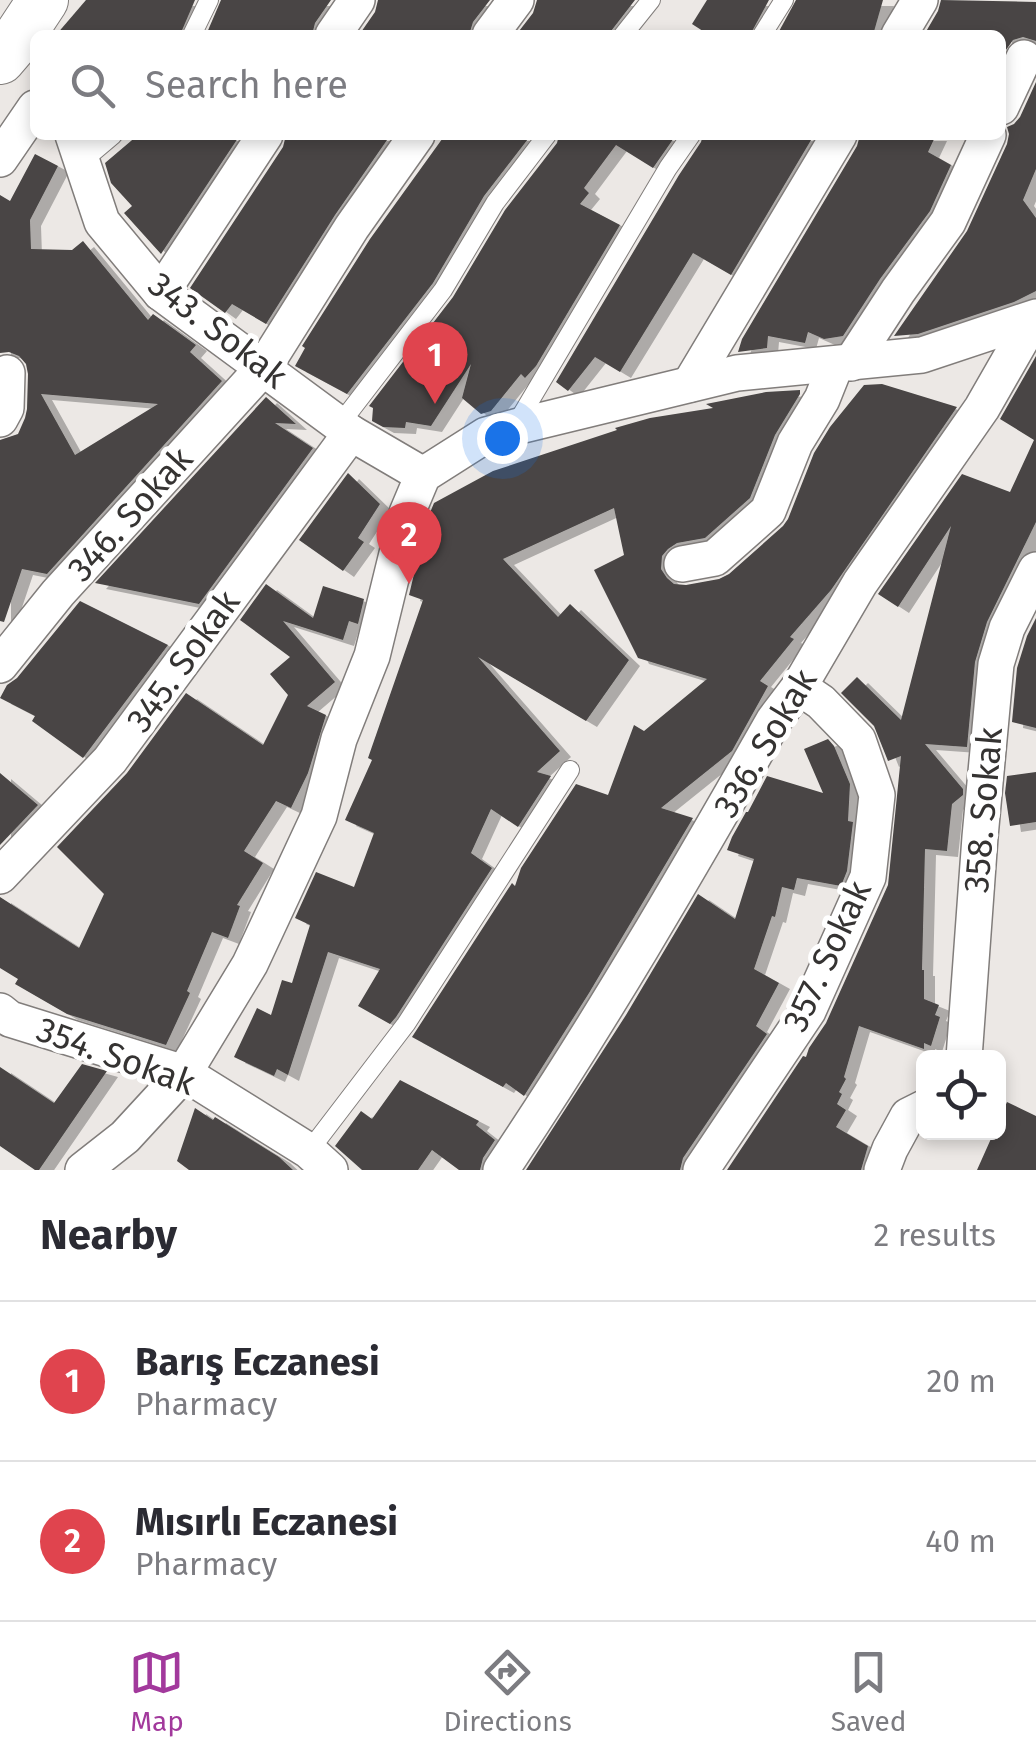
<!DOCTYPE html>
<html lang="en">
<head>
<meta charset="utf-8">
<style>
	:root { --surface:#fff; --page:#f7f7f7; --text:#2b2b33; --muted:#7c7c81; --line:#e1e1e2; --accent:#a2399c }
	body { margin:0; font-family:"Fira Sans",sans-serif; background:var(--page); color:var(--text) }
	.controls { position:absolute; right:30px; bottom:30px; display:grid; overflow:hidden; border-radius:15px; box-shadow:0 5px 15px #0003 }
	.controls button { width:90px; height:90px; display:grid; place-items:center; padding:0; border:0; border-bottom:2px solid var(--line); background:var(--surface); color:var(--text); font:50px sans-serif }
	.you { position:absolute; left:502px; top:438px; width:35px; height:35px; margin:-25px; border:8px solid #fff; border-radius:50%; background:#1a73e8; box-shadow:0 0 0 15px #1a73e833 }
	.badge { display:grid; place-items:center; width:65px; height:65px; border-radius:50%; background:var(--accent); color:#fff; font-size:32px; font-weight:700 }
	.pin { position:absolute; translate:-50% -82px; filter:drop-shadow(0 2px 5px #0008) }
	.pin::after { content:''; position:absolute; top:52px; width:35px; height:30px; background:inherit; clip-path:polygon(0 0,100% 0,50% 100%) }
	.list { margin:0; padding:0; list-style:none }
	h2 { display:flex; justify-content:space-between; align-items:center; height:130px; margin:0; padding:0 40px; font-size:42px }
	h2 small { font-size:32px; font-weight:400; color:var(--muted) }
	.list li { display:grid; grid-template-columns:65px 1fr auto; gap:30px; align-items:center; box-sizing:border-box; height:160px; padding:0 40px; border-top:2px solid var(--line) }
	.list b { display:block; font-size:38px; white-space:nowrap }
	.list p { margin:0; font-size:32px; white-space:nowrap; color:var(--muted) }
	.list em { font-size:32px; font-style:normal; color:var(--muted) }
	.icon { flex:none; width:55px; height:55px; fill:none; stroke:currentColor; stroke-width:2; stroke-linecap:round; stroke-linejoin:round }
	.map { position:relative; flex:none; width:1036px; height:1170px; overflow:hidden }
	.search { position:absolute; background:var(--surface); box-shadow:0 5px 15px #0003; left:30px; right:30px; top:30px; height:110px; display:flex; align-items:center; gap:25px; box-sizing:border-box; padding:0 35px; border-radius:15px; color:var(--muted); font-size:38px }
	.sheet { height:450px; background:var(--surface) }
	nav { display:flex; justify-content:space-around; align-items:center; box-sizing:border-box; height:140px; border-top:2px solid var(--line); background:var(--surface); font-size:28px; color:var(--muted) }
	nav a { display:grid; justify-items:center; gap:5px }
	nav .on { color:var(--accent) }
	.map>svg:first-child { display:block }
	.building { fill:#484544; fill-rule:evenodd; filter:url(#shadow) }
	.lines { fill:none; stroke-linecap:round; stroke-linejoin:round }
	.lane-casing { stroke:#817d7b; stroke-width:20 }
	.street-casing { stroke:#817d7b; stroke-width:38 }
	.secondary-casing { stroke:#817d7b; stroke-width:52 }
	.lane { stroke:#fff; stroke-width:18 }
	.street { stroke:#fff; stroke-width:35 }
	.secondary { stroke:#fff; stroke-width:50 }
	.labels { text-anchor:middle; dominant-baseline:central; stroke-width:10; stroke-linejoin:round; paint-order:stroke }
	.street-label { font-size:35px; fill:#353332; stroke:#fff }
</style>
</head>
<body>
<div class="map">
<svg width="1036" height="1170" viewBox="0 0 1036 1170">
	<defs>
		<filter id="shadow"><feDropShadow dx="11" dy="6" stdDeviation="0" flood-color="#0004"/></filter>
	</defs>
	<rect width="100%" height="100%" fill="#ece8e5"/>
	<g class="building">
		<path d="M86,0H195L180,35H56Z"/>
		<path d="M221,0H331L315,23L312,35H206Z"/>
		<path d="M378,0H490L473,22L469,35H359L375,12Z"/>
		<path d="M537,0H635L608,35H516L533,13Z"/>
		<path d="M707,0H769L750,35H709L692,24Z"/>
		<path d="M796,0H883L873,35H777Z"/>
		<path d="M941,0L1036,2V41L1023,37L1013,40L1001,57V35H924L938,11Z"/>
		<path d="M1036,82V169L1023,200L1036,218V291L1014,302L918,334L894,336L967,231L1007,144L1009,134L1007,127L1014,124L1020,117Z"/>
		<path d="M138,135H240L161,254L124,213L132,206L111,183L105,163Z"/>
		<path d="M286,135H380L387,140L335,215L266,324L232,304L225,313L190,288L283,147Z"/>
		<path d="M445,135H531L484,196L433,283L347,394L295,366L305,348L302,346L370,239Z"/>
		<path d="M559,135H676L653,168L616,145L584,188L589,193L580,204L620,225L536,366L525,378L521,374L491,411L481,414L462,398L471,364L431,426L406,422L405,428L383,427L372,421L373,408L369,406L453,297L505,210L557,143Z"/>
		<path d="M703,135H814L731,275L693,253L620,372L595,357L568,391L556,382L679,175L701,142Z"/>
		<path d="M860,135H936L928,152L951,165L930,211L880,279L843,336L824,339L808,332L805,343L768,336L767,348L738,352L742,339L857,146Z"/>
		<path d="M35,154L58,166L30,220L31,249L72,250L83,241L148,320L153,314L196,345L190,352L222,381L47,574L22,569L4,622L0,621V440L18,434L25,418L27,409L28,374L26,364L19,356L9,352L0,353V195L10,201ZM41,394L158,404L75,455Z"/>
		<path d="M1036,356V522L987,622L975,662L967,747L925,744L963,789V795L952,804L947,851L925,849L922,970H924V999L939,1005L935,1015L940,1017L931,1046L924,1043V1049L859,1026L844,1077L846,1079L839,1092L842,1094L837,1104L846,1110L836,1127L868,1146L861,1170H727L803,1056L806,1057L809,1048L826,1023L888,885L901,756L888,761L874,726L841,693L857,677L901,720L951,526L898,607L878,594L962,474L1010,492L1034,440L1000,419Z"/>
		<path d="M882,384L957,407L831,590L790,637L794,639L760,681L768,686L732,751L661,808L693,818L589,993L524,1096L506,1083L503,1087L412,1037L512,883L515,886L521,868L576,784L608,795L634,725L644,731L707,679L638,658L594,570L624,555L614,508L503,559L558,617L570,604L629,660L586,721L478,657L560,751L537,772L551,776L518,827L491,809L471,853L492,868L396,1017L390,1024L358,1006L380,969L328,952L288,1075L277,1069L274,1076L234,1057L257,1008L271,1015L282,980L292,983L310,925L295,918L316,872L354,887L374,833L345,820L372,760L368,758L423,600L409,595L427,520L434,503L493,471L617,430L615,428L650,418L713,408L706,404L766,392L800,390V394L775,435L750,498L705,538L677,543L668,549L662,556L661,569L667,578L674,584L686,585L719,579L729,574L783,526L788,519L814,453L830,427L864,385Z"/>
		<path d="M266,397L296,424L275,423L313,448L199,604L95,583Z"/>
		<path d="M348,473L380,504L358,538L364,542L343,571L299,540Z"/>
		<path d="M266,584L313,618L323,586L364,599L358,624L349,621L343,640L283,621L335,682L307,706L326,715L308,773L291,808L276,801L244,851L263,863L237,905L240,906L228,938L212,932L187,991L190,993L166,1045L67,1014L15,984L18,979L0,968V897L79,948L104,894L57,847L127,773L186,693L263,745L288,695L270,674L290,657L240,620Z"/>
		<path d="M80,601L168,645L83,758L32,721L35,716L0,698L7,685L17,678Z"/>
		<path d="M1036,618V728L1012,722L1017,668L1027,636Z"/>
		<path d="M828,739L834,746L850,784L848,821L853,822L847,871L841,886L797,878L794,890L782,887L775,917L772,916L754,969L779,983L756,1026L767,1034L683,1158L680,1170H526L626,1015L698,894L735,919L754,859L727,850L732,837L746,812H748L767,776L823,793L804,749Z"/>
		<path d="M1036,772V822L1010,826L1005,793L1007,776Z"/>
		<path d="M0,773L38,805L0,845Z"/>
		<path d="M82,1064L107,1071L39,1170H35L0,1146V1067L54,1103Z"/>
		<path d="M400,1080L479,1121L476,1125L495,1140L483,1158L480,1170H459L432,1150L418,1170H362L335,1146L361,1111L372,1119Z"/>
		<path d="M1007,1102L1036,1116V1170H977L994,1132H998V1122Z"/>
		<path d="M195,1108L213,1120L215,1117L279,1157L293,1170H189L177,1161Z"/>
	</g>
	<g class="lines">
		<defs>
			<g id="lane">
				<path d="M192,35L209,0"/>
				<path d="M623,35L651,0"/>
				<path d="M762,35L784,0"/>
				<path d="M81,162L113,135"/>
				<path d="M340,424L443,290L495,203L547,135"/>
				<path d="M515,426L668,168L691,135"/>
				<path d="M309,1151L406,1024L570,770"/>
			</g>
			<g id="street">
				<path d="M333,35L357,0"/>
				<path d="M490,35L516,0"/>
				<path d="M899,35L920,0"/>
				<path d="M1001,107L1024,58"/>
				<path d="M73,135L102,222L161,293L351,433L423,475"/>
				<path d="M0,159L35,108"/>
				<path d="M161,293L265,135"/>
				<path d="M851,363L898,291L948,222L988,135"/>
				<path d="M690,384L839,135"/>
				<path d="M0,419L6,408L7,373"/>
				<path d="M682,564L715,558L768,511L795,443L822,399L836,364"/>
				<path d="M0,665L58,593L264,367L352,227L417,135"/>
				<path d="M0,876L110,760L351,433"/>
				<path d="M0,1011L10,1019L184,1073L309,1151L330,1170"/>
				<path d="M964,1058L980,837L996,664L1007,628L1036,570"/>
				<path d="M83,1170L125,1137L184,1073L250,964L319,816L339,739L372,656L407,513L423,475L486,435L515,427L737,373L922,355L1036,317"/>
				<path d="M501,1170C599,1024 687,873 774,720L799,687L860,583L982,408L1033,319"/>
				<path d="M701,1170L808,1011L868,877L877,795L858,740L821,702L799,687"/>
				<path d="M882,1170L890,1149L908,1116L924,1108"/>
			</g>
			<path id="secondary" d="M0,59L18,38L43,0"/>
		</defs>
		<use href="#lane" class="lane-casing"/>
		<use href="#street" class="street-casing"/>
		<use href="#secondary" class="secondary-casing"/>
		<use href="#lane" class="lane"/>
		<use href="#street" class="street"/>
		<use href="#secondary" class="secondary"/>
	</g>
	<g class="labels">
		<g class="street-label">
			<text transform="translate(218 330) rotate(38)">343. Sokak</text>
			<text transform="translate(130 514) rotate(-48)">346. Sokak</text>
			<text transform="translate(183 661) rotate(-54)">345. Sokak</text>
			<text transform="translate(765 743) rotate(-59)">336. Sokak</text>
			<text transform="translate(983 810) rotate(-85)">358. Sokak</text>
			<text transform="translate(827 956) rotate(-65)">357. Sokak</text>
			<text transform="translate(116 1056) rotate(20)">354. Sokak</text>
		</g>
	</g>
</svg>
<div class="controls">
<button><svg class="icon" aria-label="locate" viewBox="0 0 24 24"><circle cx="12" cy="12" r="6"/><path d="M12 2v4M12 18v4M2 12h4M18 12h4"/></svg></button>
</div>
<div class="you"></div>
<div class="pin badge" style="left:435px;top:404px;background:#e0444e">1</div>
<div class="pin badge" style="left:409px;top:584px;background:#e0444e">2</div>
<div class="search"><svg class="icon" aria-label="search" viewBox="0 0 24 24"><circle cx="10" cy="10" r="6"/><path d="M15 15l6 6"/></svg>Search here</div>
</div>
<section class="sheet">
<h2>Nearby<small>2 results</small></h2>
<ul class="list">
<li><span class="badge" style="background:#e0444e">1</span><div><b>Barış Eczanesi</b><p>Pharmacy</p></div><em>20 m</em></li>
<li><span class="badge" style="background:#e0444e">2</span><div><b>Mısırlı Eczanesi</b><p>Pharmacy</p></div><em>40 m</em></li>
</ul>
</section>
<nav>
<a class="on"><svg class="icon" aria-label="map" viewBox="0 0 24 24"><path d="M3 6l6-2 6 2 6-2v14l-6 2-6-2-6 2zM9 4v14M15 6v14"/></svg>Map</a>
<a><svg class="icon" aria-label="directions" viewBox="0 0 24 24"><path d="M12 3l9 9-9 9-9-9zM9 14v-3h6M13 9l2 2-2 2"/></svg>Directions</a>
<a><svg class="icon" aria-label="saved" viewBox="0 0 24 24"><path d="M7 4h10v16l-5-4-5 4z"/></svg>Saved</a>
</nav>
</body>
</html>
